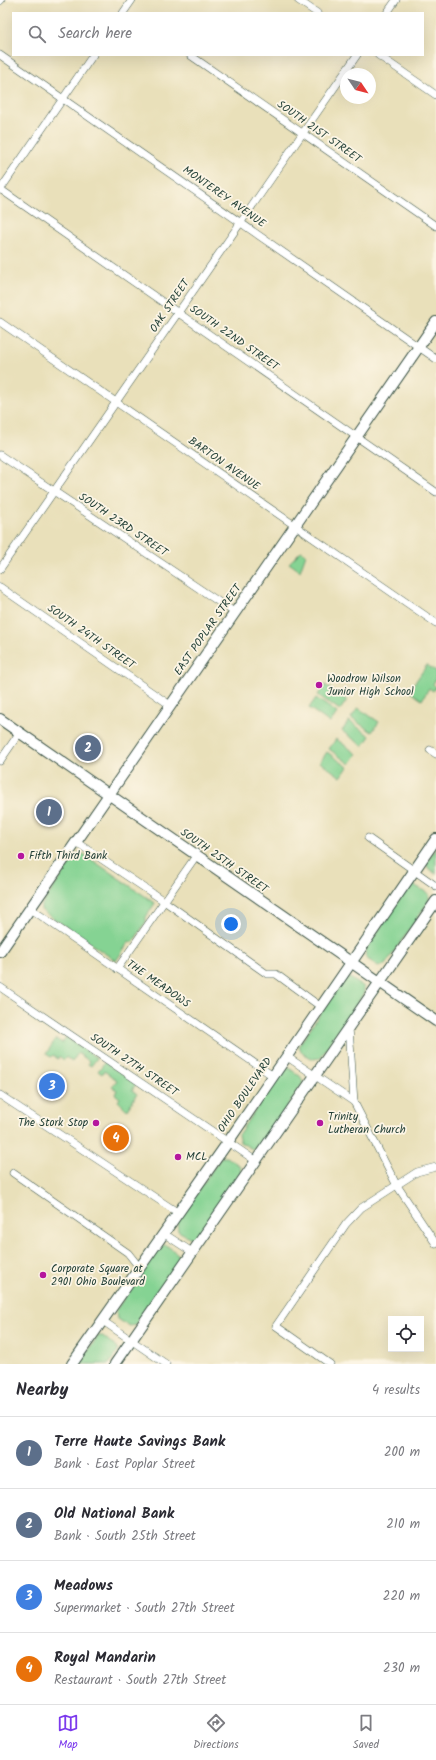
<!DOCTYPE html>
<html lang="en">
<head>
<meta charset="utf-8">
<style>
	:root { --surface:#fff; --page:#f7f7f7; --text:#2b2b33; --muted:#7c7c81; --line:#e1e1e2; --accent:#7c3aed }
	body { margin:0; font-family:Kalam,sans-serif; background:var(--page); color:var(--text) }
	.controls { position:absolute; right:12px; bottom:12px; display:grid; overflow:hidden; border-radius:0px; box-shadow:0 4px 16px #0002 }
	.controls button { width:36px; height:36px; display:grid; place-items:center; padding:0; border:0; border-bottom:1px solid var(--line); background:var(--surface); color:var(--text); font:20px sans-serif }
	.compass { position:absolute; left:340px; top:68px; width:36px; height:36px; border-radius:50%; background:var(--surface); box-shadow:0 4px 16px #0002; rotate:125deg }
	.you { position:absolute; left:231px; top:924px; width:14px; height:14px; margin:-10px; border:3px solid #fff; border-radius:50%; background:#1a73e8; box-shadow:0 0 0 6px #1a73e833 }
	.badge { display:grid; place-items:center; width:26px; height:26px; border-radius:50%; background:var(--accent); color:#fff; font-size:13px; font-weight:700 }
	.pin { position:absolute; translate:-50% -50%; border:2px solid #fff; box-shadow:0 1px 4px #0006 }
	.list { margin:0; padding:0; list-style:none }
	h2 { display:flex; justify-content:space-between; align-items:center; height:52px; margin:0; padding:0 16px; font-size:17px }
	h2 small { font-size:13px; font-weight:400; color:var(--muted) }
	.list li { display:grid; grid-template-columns:26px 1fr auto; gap:12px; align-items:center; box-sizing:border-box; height:72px; padding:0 16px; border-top:1px solid var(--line) }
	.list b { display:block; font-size:15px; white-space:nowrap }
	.list p { margin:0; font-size:13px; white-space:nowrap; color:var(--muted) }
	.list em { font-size:13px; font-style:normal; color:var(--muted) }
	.icon { flex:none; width:22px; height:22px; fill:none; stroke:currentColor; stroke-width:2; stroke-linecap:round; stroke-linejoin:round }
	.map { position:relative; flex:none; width:436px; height:1364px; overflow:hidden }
	.search { position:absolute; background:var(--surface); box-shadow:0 4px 16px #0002; left:12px; right:12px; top:12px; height:44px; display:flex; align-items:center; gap:10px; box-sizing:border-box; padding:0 14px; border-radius:0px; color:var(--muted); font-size:15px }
	.sheet { height:340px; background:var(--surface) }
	nav { display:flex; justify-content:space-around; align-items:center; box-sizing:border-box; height:56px; border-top:1px solid var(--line); background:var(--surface); font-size:11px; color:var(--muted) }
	nav a { display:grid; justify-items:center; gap:2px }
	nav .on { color:var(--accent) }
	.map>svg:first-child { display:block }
	.green { fill:#85d393; stroke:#528864 }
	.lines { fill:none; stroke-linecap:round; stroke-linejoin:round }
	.street-casing { stroke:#3d5548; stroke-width:8 }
	.secondary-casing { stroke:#3d5548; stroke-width:12 }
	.street { stroke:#fff; stroke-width:7 }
	.secondary { stroke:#fff; stroke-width:10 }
	.poi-dot { fill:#b5179e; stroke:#fcf5e5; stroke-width:1.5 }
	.labels { text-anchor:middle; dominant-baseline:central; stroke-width:3.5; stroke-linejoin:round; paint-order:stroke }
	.street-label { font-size:11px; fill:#1f3d34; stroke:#fcf5e5 }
	.poi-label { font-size:11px; fill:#1f3d34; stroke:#fcf5e5; text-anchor:start }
</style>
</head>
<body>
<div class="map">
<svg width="436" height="1364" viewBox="0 0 436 1364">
	<rect width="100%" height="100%" fill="#fcf5e5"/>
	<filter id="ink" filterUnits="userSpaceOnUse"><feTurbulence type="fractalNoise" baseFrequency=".025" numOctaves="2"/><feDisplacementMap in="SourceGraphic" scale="8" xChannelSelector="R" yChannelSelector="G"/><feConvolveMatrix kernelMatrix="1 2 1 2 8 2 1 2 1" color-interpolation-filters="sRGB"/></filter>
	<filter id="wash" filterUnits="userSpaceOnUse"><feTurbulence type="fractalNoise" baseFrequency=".012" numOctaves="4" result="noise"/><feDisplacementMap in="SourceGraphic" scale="16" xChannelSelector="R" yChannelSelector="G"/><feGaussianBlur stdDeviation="0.9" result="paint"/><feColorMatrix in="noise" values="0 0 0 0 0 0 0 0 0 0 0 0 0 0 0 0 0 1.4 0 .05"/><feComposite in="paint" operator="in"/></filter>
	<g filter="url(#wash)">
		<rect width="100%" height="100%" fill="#e9e0ba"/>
		<g class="green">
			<path d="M301,551L306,554L300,571L289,563Z"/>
			<path d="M427,665L436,671V679L433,684L436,687L433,691L429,688L422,700L409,691Z"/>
			<path d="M325,685L347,700L340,710L318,695Z"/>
			<path d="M316,698L337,713L330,723L309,708Z"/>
			<path d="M358,708L379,722L372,732L351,718Z"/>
			<path d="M349,721L370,736L363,746L342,731Z"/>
			<path d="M336,739L357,754L350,764L329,749Z"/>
			<path d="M327,752L348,767L341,777L320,762Z"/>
			<path d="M436,847V874L429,869L426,864Z"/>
			<path d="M79,853H82L155,903L146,917V922L133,942L128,943L116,961L41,910V906L76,855Z"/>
			<path d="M414,885L429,894V901L385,965L378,966L366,958L365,950L409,886Z"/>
			<path d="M350,978L364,987V993L320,1058L313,1059L301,1052L299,1045L344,979Z"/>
			<path d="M66,1037L97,1058L91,1066L88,1064L89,1061L78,1053L72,1062L66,1057L64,1060L59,1056L58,1059L53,1055L51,1057L46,1054L56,1039L62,1043Z"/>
			<path d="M105,1062L136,1084L132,1090L137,1094L127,1110L118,1101L120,1098L115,1094L117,1090L112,1087L117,1080L104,1071L102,1074L98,1071Z"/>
			<path d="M289,1068L301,1077L303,1083L259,1148L252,1149L240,1142L238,1135L283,1069Z"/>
			<path d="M221,1157H227L240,1166L241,1172L197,1237L191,1238L178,1231L177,1222Z"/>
			<path d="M166,1245L178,1254L180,1261L136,1325L130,1326L117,1319L116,1310L160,1246Z"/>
			<path d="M98,1336H103L117,1348L118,1351L109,1364H79Z"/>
		</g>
	</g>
	<g filter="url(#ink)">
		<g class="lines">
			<defs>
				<g id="street">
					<path d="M298,0L317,13"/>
					<path d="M0,1L1,0"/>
					<path d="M123,13L132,0"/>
					<path d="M387,13L396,0"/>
					<path d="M0,55L436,359"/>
					<path d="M190,55L436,226"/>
					<path d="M378,55L436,95"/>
					<path d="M0,189L436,492"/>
					<path d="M0,190L93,55"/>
					<path d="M0,322L436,623"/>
					<path d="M0,455L234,612"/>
					<path d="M0,569L357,55"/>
					<path d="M0,587L170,705"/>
					<path d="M430,750L436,754"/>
					<path d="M0,761L20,732"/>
					<path d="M368,838L436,886"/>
					<path d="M76,842L164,901L267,974H276L321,1007"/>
					<path d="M31,909L273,1076"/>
					<path d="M117,969L196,856"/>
					<path d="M0,987L256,1161"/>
					<path d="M349,1027L354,1102L396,1184L436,1244"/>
					<path d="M286,1056L354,1102"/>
					<path d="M0,1095L177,1212"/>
					<path d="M13,1173L128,1253L139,1267"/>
					<path d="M163,1233L192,1252"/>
					<path d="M103,1321L166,1364"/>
					<path d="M330,1364L276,1326L346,1224L361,1208L417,1172L436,1167"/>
				</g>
				<g id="secondary">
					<path d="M0,719L436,1021"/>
					<path d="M0,952L436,322"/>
					<path d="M72,1364L228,1142L436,839"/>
					<path d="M115,1364L436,901"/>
				</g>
			</defs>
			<use href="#street" class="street-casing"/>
			<use href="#secondary" class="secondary-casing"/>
			<use href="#street" class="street"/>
			<use href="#secondary" class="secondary"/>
		</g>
	</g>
	<g class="poi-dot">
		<circle cx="319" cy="685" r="4"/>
		<circle cx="21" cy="856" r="4"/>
		<circle cx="96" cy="1123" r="4"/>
		<circle cx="320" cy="1123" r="4"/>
		<circle cx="178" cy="1157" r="4"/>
		<circle cx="43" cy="1275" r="4"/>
	</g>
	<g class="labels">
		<g class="street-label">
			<text transform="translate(319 132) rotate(35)">SOUTH 21ST STREET</text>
			<text transform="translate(224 197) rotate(35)">MONTEREY AVENUE</text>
			<text transform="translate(170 306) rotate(-56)">OAK STREET</text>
			<text transform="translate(234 338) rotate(35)">SOUTH 22ND STREET</text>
			<text transform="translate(224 464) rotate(35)">BARTON AVENUE</text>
			<text transform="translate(123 525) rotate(34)">SOUTH 23RD STREET</text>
			<text transform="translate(208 630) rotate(-55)">EAST POPLAR STREET</text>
			<text transform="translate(91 637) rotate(35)">SOUTH 24TH STREET</text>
			<text transform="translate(224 861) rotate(35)">SOUTH 25TH STREET</text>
			<text transform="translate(158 984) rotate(35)">THE MEADOWS</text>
			<text transform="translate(134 1065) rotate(34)">SOUTH 27TH STREET</text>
			<text transform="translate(245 1095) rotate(-56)">OHIO BOULEVARD</text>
		</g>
		<g class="poi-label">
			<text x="327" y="679">Woodrow Wilson<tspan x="327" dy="13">Junior High School</tspan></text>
			<text x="29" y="856">Fifth Third Bank</text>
			<text x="328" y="1117">Trinity<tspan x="328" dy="13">Lutheran Church</tspan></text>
			<text x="88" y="1123" text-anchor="end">The Stork Stop</text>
			<text x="186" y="1157">MCL</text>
			<text x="51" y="1269">Corporate Square at<tspan x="51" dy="13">2901 Ohio Boulevard</tspan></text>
		</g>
	</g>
</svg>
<div class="controls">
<button><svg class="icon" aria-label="locate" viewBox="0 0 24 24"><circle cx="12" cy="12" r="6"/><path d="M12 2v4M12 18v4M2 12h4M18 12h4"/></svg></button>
</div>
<svg class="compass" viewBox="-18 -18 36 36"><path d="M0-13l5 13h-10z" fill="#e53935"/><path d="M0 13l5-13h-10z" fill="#7c7c81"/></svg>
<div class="you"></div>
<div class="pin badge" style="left:49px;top:812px;background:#5c6f8a">1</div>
<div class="pin badge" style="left:88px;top:748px;background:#5c6f8a">2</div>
<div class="pin badge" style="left:52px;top:1086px;background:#3f7fe0">3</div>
<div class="pin badge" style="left:116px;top:1138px;background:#e8710a">4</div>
<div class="search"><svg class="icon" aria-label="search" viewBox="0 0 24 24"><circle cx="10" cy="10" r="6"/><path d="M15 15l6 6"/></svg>Search here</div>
</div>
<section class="sheet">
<h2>Nearby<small>4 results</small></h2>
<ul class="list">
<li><span class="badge" style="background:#5c6f8a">1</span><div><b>Terre Haute Savings Bank</b><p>Bank · East Poplar Street</p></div><em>200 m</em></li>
<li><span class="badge" style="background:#5c6f8a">2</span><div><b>Old National Bank</b><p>Bank · South 25th Street</p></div><em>210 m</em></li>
<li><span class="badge" style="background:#3f7fe0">3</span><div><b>Meadows</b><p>Supermarket · South 27th Street</p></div><em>220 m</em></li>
<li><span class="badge" style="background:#e8710a">4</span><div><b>Royal Mandarin</b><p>Restaurant · South 27th Street</p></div><em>230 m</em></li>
</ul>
</section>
<nav>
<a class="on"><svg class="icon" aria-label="map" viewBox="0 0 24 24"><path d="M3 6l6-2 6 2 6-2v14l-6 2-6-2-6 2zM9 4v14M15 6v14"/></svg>Map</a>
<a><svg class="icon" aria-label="directions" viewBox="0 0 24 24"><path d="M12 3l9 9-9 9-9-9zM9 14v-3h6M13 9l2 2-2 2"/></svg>Directions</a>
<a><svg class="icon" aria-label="saved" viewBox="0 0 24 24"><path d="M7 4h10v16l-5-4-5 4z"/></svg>Saved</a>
</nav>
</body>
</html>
